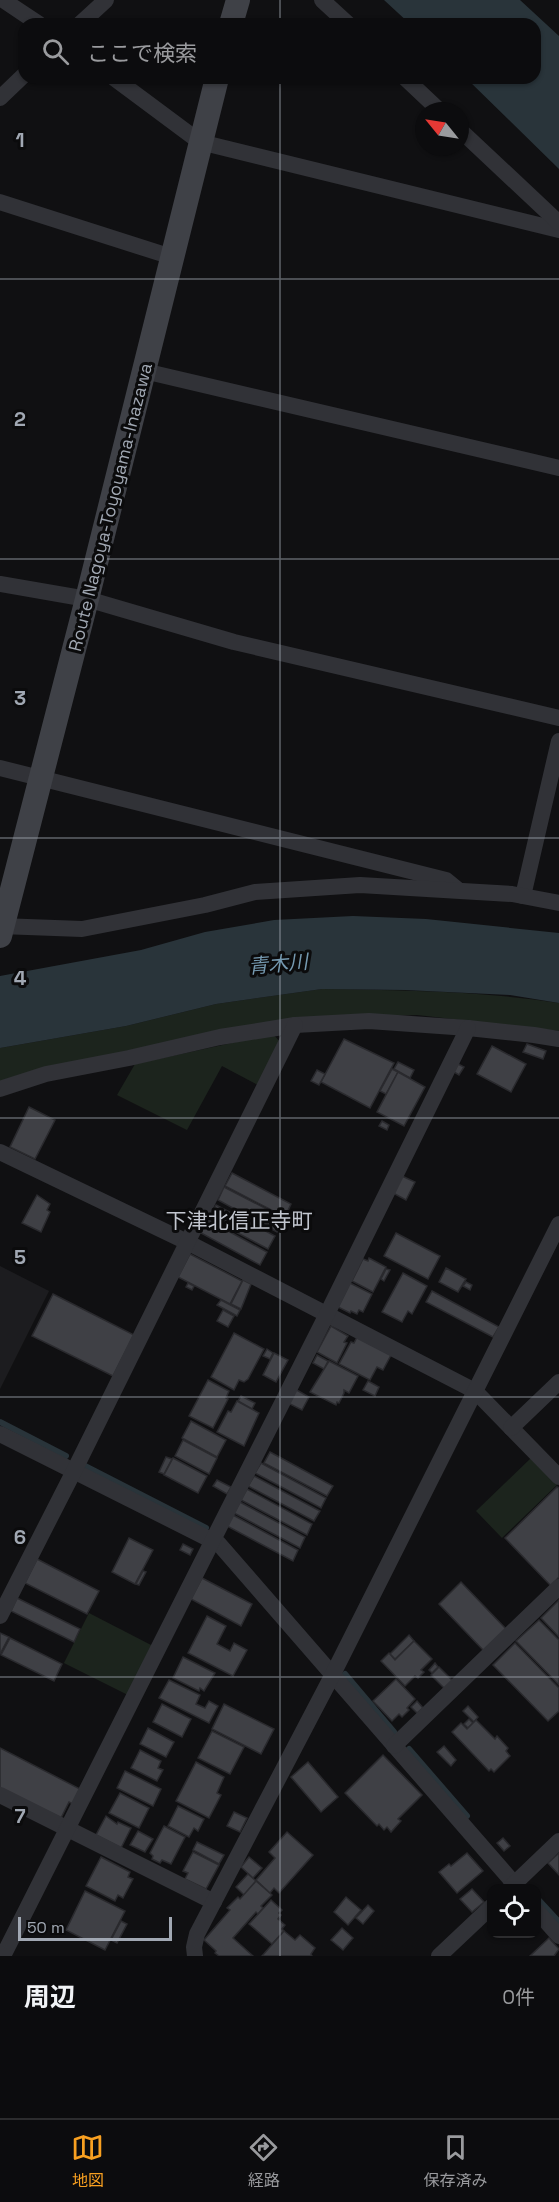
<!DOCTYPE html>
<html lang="ja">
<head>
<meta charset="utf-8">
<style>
	:root { --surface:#0c0c0e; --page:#1a1a1c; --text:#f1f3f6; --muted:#9a9b9e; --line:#2c2c2e; --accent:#f8a021 }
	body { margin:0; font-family:"Space Grotesk","Noto Sans JP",sans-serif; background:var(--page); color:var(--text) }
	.controls { position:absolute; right:18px; bottom:18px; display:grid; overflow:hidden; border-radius:12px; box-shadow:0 2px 4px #0004 }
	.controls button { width:54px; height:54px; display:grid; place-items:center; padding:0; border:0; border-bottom:2px solid var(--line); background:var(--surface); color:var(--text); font:30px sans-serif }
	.compass { position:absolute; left:415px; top:102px; width:54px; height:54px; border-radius:50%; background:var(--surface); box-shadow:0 2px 4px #0004; rotate:300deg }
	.scale { position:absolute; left:18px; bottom:15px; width:154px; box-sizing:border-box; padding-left:6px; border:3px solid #a1a8b3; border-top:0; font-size:16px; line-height:21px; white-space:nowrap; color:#a1a8b3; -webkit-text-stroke:4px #0b0b0c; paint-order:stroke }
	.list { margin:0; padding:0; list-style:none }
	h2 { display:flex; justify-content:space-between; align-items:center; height:78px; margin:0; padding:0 24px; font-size:26px }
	h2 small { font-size:20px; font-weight:400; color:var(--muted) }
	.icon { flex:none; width:33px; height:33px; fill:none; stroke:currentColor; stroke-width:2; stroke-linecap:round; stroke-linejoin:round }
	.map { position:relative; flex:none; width:559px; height:1956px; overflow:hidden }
	.search { position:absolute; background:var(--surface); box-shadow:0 2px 4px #0004; left:18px; right:18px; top:18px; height:66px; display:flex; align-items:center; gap:15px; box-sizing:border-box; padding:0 21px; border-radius:18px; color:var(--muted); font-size:22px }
	.sheet { height:162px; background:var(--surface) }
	nav { display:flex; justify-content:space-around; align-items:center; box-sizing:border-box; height:84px; border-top:2px solid var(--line); background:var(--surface); font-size:16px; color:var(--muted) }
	nav a { display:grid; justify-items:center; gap:3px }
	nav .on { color:var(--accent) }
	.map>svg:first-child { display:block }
	.built { fill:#1c1c1f }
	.green { fill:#1c241d }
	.water { fill:#29343a }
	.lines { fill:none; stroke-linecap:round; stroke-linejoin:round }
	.stream { stroke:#29343a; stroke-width:6 }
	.building { fill:#3f4045; stroke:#2a2a2e; stroke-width:1.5 }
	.minor { stroke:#313237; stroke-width:16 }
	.secondary { stroke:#3f4147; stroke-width:24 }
	.grid { fill:none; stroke:#a1a8b3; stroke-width:1.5; stroke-opacity:0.55 }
	.labels { text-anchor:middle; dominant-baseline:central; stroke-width:6; stroke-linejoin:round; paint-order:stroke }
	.street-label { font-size:18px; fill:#a1a8b3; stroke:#0b0b0c }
	.water-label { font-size:20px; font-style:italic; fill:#7599b0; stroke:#0b0b0c }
	.quarter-label { font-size:21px; fill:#c2c6cf; stroke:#0b0b0c }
	.grid-label { font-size:20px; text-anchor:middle; font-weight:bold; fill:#a1a8b3; stroke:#0b0b0c; stroke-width:6; stroke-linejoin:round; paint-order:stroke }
</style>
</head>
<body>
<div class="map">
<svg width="559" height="1956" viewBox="0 0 559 1956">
	<rect width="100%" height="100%" fill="#101012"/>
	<path class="built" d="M0,1266L49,1291L0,1389Z"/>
	<g class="green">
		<path d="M322,989C401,990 480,991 559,1003V1031L417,1015L300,1019L0,1083V1048L126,1026L216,1004Z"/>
		<path d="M273,1034L280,1042L258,1085L222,1066L187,1130L117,1095L135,1064Z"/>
		<path d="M532,1457L558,1484L502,1538L476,1511Z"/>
		<path d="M89,1613L153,1646L128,1695L64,1663Z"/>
	</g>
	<g class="water">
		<path d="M384,0H520L559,36V169L466,78H535V24H410Z"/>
		<path d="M353,916L426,919L559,933V1003L510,995L405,990L322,989L216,1004L126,1026L0,1048V976L141,950L205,932L274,920Z"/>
	</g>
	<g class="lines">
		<g class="stream">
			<path d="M0,1422L66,1456"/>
			<path d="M85,1466L206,1528"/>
			<path d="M345,1674L394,1732"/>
			<path d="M409,1749L467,1816"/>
			<path d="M536,1897L559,1922"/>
		</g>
	</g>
	<g class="building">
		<path d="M344,1039L394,1063L370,1108L321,1082Z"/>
		<path d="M527,1044L546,1051L543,1059L523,1052Z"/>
		<path d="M492,1046L526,1064L511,1092L477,1074Z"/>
		<path d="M398,1062L414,1070L410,1078L394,1069Z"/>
		<path d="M458,1064L464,1067L459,1075L454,1072Z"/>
		<path d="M392,1069L398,1072L386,1094L380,1091Z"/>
		<path d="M317,1070L325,1074L319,1085L311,1081Z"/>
		<path d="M398,1072L425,1087L404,1126L377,1112Z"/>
		<path d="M29,1107L55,1120L35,1159L10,1147Z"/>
		<path d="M382,1121L389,1125L387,1130L379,1126Z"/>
		<path d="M232,1173L291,1204L285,1217L225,1186Z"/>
		<path d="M402,1176L415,1182L406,1200L393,1193Z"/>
		<path d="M224,1187L284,1218L277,1232L218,1200Z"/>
		<path d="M37,1195L50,1204L47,1210L50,1212L41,1232L22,1223Z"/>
		<path d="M216,1205L275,1236L268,1249L209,1218Z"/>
		<path d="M208,1220L267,1252L260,1265L201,1233Z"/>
		<path d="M396,1233L440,1256L428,1279L384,1256Z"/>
		<path d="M190,1254L242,1281L230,1304L178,1277Z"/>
		<path d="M369,1258L386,1267L373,1292L352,1281L363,1259L368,1261Z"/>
		<path d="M446,1268L466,1279L458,1292L439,1282Z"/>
		<path d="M386,1269L390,1270L384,1281L381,1279Z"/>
		<path d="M403,1273L427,1286L412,1314L408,1311L402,1322L382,1312Z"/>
		<path d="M243,1280L251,1284L241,1309L231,1304Z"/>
		<path d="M466,1282L472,1285L470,1290L463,1286Z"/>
		<path d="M188,1283L194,1286L192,1290L186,1287Z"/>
		<path d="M350,1283L372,1294L363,1312L359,1310L357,1314L351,1311L350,1313L338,1307Z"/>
		<path d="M432,1291L499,1327L493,1337L426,1302Z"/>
		<path d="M53,1294L134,1335L113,1376L32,1336Z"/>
		<path d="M221,1300L240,1310L237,1316L217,1305Z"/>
		<path d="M223,1310L234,1316L228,1327L217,1321Z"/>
		<path d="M331,1326L348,1336L344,1342L347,1343L337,1363L317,1352Z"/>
		<path d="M234,1333L264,1349L248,1379L244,1382L239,1380L234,1390L211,1377Z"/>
		<path d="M357,1337L391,1355L383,1370L377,1367L370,1380L339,1364L351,1342L354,1343Z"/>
		<path d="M267,1349L273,1353L270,1359L263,1356Z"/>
		<path d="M274,1353L288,1360L276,1382L263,1375Z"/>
		<path d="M317,1355L328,1361L324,1369L313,1363Z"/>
		<path d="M329,1361L358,1376L349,1393L344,1390V1393L339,1403L337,1402L336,1405L310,1392Z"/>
		<path d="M208,1380L229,1391L226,1398L228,1399L213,1428L189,1416Z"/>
		<path d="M368,1381L379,1387L375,1396L363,1390Z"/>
		<path d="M295,1389L309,1397L302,1410L288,1403Z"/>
		<path d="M241,1396L255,1403L252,1409L238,1401Z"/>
		<path d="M237,1401L259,1413L244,1446L217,1432L228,1411L231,1412Z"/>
		<path d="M191,1421L226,1440L217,1457L182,1438Z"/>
		<path d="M183,1440L217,1458L209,1474L175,1456Z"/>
		<path d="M270,1452L333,1486L327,1496L264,1463Z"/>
		<path d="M166,1457L172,1459L164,1474L159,1472Z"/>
		<path d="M173,1458L207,1476L198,1493L164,1475Z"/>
		<path d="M261,1463L326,1498L321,1508L255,1473Z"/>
		<path d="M254,1476L320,1511L314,1521L248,1486Z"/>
		<path d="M217,1480L231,1487L227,1494L213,1486Z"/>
		<path d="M557,1487L559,1488V1577L551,1586L505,1538Z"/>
		<path d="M247,1489L312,1524L307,1535L241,1500Z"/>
		<path d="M240,1502L305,1537L300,1548L234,1513Z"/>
		<path d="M233,1515L298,1550L293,1561L227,1526Z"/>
		<path d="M129,1538L153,1550L135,1584L112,1572Z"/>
		<path d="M183,1544L193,1549L190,1555L180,1550Z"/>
		<path d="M37,1559L99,1591L87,1614L25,1583Z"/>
		<path d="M143,1571L146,1572L139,1585L136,1584Z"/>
		<path d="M202,1578L252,1604L241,1626L191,1599Z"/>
		<path d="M461,1582L506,1629L484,1651L439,1604Z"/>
		<path d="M17,1598L80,1629L74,1642L11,1611Z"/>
		<path d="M559,1600V1637L541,1618Z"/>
		<path d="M207,1616L226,1626L217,1644L230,1651L234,1643L247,1650L233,1676L188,1653Z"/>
		<path d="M539,1620L559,1640V1685L516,1641Z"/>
		<path d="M0,1633L9,1637L0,1654Z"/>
		<path d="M409,1635L414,1641L395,1659L390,1654Z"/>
		<path d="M10,1638L62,1664L54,1681L1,1655Z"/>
		<path d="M414,1641L432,1659L421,1670L424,1672L418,1678L415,1676L405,1686L381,1661L389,1653L395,1660Z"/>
		<path d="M515,1643L559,1688V1711L548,1721L493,1665Z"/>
		<path d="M183,1657L215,1673L204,1691L200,1688L199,1691L173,1678Z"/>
		<path d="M435,1663L438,1667L432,1673L429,1670Z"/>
		<path d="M439,1667L453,1681L445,1689L431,1675Z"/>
		<path d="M396,1679L415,1699L407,1708L409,1710L402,1717L399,1714L392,1721L373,1701Z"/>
		<path d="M169,1680L200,1695L196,1704L205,1708L209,1701L218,1706L209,1723L159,1698Z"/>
		<path d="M417,1701L423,1708L417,1713L411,1707Z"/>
		<path d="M162,1704L191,1719L182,1737L153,1722Z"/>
		<path d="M224,1704L274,1729L261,1754L212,1729Z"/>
		<path d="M468,1706L478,1717L474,1722L463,1711Z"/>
		<path d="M469,1719L473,1723L468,1728L464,1724Z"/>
		<path d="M476,1720L495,1739L497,1736L508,1748L506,1751L510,1756L494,1772L491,1769L489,1771L452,1732L461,1723L467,1729Z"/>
		<path d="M148,1728L174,1742L166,1757L140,1744Z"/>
		<path d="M212,1731L244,1747L230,1774L198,1758Z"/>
		<path d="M444,1746L456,1760L451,1766L437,1752Z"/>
		<path d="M0,1748L80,1789L73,1804L69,1802L61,1818L0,1788Z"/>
		<path d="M140,1750L161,1761L158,1768L163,1770L157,1781L131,1768Z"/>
		<path d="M383,1755L422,1795L398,1819L401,1821L391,1832L387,1827L384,1830L379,1824L377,1826L345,1793Z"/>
		<path d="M196,1762L224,1777L217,1793L221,1795L209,1818L176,1801Z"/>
		<path d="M308,1762L338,1797L321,1812L291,1777Z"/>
		<path d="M125,1771L161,1789L153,1806L117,1788Z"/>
		<path d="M120,1793L149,1808L139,1828L109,1813Z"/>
		<path d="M178,1806L204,1819L198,1831L194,1828L189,1837L168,1826Z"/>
		<path d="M234,1812L247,1818L240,1832L227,1826Z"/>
		<path d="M106,1816L117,1824L118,1822L131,1828L121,1848L96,1835Z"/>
		<path d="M164,1826L185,1837L171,1864L162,1860L160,1863L152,1859L153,1856L150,1853Z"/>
		<path d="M138,1831L153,1839L145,1852L130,1845Z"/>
		<path d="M287,1832L313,1855L279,1893L274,1888L270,1893L256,1880L275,1858L269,1852Z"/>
		<path d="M503,1838L510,1846L504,1851L497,1843Z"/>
		<path d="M197,1842L224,1855L219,1864L193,1850Z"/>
		<path d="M193,1852L219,1865L206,1889L185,1879L188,1873L183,1871Z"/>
		<path d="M467,1853L483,1871L457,1893L439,1872L449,1864L451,1866Z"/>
		<path d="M559,1853V1875L548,1863Z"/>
		<path d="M101,1857L130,1872L128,1877L133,1879L123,1898L118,1895L115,1901L86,1886Z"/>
		<path d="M249,1857L262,1868L253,1878L241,1867Z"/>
		<path d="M248,1874L256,1881L244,1895L236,1887Z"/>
		<path d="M256,1881L272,1895L261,1906L263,1908L258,1914L256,1912L233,1938L253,1956H219L215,1953L216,1951L204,1940L230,1910L227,1908L238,1897L240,1899Z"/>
		<path d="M472,1889L484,1902L472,1912L460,1899Z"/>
		<path d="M85,1891L125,1911L105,1950L66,1930Z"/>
		<path d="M346,1897L361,1910L348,1925L334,1912Z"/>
		<path d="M271,1900L282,1910L279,1913L281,1915L278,1919L285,1925L282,1929L284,1931L272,1944L249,1924Z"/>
		<path d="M368,1905L374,1911L363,1924L356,1918Z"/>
		<path d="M121,1921L127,1924L117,1943L111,1940Z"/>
		<path d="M342,1928L353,1938L343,1950L331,1940Z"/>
		<path d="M284,1931L295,1940L300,1935L315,1948L311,1954L312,1956H262Z"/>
		<path d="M549,1938L559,1949L554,1956H530Z"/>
	</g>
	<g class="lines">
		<g class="minor">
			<path d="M3,0L39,24"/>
			<path d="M322,0L348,24"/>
			<path d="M80,24L106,0"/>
			<path d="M114,78L200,142L559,230"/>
			<path d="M405,78L440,111"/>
			<path d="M0,98L24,75"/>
			<path d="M460,130L559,223"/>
			<path d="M0,202L172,257"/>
			<path d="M144,371L559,468"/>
			<path d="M0,584L87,599L234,642L559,718"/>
			<path d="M0,768L446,880L457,889"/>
			<path d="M523,896L559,741"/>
			<path d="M0,926L82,929L205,905L255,892L360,885L512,894L559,903"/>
			<path d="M0,1089L46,1074L129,1058L220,1037L295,1025L369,1021L468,1028L534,1035L559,1039"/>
			<path d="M0,1152L187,1242L475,1391L559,1477"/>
			<path d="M511,1428L559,1382"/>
			<path d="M0,1434L219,1544L518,1888"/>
			<path d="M0,1616L74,1471L295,1025"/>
			<path d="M394,1746L559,1587"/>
			<path d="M0,1795L214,1902"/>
			<path d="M510,1888L559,1841"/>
			<path d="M536,1910L559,1936"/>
			<path d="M3,1956L327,1314L468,1028"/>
			<path d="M195,1956L194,1947L197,1934L332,1676L559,1224"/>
			<path d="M439,1956L492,1906"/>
		</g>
		<g class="secondary">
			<path d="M231,24L238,0"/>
			<path d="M0,936L87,599L217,78"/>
		</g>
	</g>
	<path class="grid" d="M280,0V24M280,78V1956M0,279H559M0,559H559M0,838H559M0,1118H559M0,1397H559M0,1677H559"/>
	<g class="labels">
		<g class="street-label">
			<text transform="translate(110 507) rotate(-76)">Route Nagoya-Toyoyama-Inazawa</text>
		</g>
		<g class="water-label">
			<text transform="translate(278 964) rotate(-5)">青木川</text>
		</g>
		<g class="quarter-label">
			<text x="239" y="1220">下津北信正寺町</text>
		</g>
	</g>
	<g class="grid-label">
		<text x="20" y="147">1</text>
		<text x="20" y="426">2</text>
		<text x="20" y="705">3</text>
		<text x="20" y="985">4</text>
		<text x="20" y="1264">5</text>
		<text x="20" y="1544">6</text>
		<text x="20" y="1823">7</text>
	</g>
</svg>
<div class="controls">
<button><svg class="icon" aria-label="locate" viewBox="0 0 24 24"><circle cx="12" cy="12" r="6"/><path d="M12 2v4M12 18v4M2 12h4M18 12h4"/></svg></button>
</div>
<svg class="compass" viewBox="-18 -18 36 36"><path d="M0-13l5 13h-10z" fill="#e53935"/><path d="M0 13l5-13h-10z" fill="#9a9b9e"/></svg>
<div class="scale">50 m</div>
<div class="search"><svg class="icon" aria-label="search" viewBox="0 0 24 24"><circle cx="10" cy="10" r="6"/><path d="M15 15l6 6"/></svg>ここで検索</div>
</div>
<section class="sheet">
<h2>周辺<small>0件</small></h2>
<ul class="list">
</ul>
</section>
<nav>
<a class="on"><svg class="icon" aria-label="map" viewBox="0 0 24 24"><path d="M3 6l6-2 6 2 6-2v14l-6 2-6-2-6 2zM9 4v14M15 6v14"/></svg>地図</a>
<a><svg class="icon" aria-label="directions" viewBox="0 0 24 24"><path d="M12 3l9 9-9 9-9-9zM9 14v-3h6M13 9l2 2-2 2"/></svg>経路</a>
<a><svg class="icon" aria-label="saved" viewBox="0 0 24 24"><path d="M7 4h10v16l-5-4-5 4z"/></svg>保存済み</a>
</nav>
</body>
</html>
